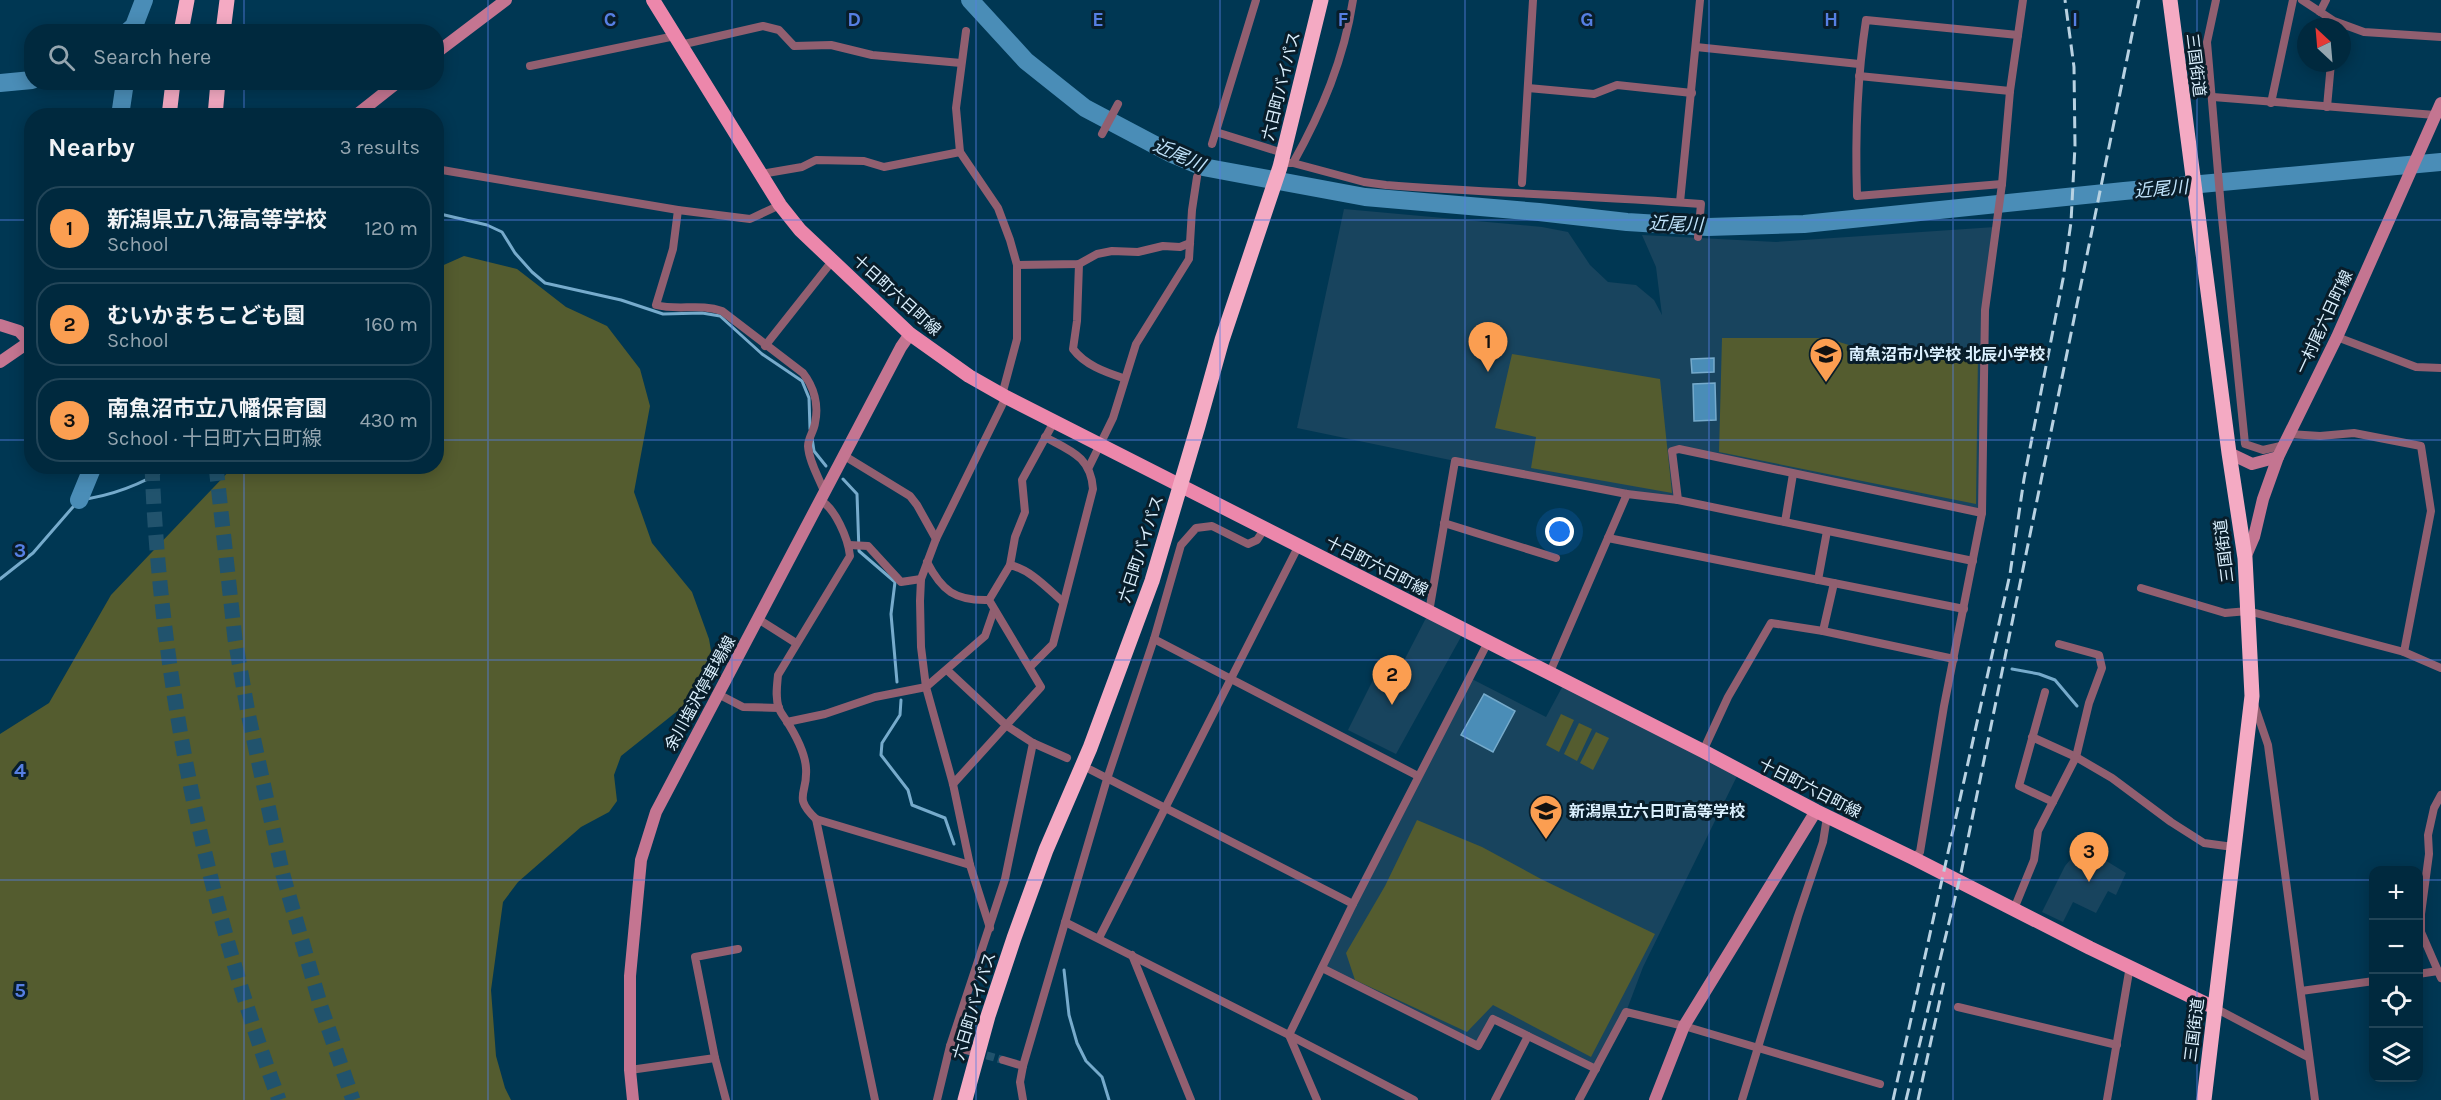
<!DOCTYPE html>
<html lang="en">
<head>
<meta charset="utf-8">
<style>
	:root { --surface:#00293e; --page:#0e3549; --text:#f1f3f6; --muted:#95a6b0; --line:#224558; --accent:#fb9e51 }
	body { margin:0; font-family:Karla,"Noto Sans JP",sans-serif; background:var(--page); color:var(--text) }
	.controls { position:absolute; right:18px; bottom:18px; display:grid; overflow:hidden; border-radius:12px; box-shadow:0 3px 15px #0003 }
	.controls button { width:54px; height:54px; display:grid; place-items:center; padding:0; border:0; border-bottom:2px solid var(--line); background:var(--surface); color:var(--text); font:30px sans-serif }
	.compass { position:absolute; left:2297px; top:18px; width:54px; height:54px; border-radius:50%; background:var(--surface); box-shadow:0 3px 15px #0003; rotate:334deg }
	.you { position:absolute; left:1560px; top:532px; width:21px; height:21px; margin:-15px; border:4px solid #fff; border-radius:50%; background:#1a73e8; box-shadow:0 0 0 9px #1a73e833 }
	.badge { display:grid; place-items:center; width:39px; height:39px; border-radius:50%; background:var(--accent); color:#111; font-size:20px; font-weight:700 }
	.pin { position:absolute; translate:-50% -50px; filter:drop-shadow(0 2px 3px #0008) }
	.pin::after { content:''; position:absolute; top:32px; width:21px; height:18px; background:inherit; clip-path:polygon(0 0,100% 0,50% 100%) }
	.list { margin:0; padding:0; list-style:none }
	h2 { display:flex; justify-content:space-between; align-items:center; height:78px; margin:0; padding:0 24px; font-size:26px }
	h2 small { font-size:20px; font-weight:400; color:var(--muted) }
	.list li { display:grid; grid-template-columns:39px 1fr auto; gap:18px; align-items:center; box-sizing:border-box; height:84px; margin:0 12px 12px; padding:0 12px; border:2px solid var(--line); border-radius:24px }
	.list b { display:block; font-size:22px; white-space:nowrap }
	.list p { margin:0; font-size:20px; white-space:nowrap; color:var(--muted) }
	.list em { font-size:20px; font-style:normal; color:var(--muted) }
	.icon { flex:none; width:33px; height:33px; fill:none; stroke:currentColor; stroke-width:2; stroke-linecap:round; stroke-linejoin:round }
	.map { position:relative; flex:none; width:2441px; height:1100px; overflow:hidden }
	.search { position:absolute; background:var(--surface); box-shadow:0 3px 15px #0003; left:24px; top:24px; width:420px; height:66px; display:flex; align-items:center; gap:15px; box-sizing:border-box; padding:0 21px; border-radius:24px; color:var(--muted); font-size:22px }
	.panel { position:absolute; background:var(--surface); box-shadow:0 3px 15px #0003; left:24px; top:108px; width:420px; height:366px; border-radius:24px }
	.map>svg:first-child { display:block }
	.built { fill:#18445e }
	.green { fill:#545c2f }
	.water { fill:#4a8db7; stroke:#76abcc; stroke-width:1.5 }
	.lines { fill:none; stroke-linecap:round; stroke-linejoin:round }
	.stream { stroke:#76abcc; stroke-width:3 }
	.river { stroke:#4a8db7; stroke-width:18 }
	.street-tunnel { stroke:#21536d; stroke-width:8; stroke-dasharray:8 4; stroke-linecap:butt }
	.highway-tunnel { stroke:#21536d; stroke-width:15; stroke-dasharray:15 8; stroke-linecap:butt }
	.street { stroke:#915f70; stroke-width:8 }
	.secondary { stroke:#c47591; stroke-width:12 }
	.primary { stroke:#ec87ab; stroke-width:14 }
	.highway { stroke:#f4aac3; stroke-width:15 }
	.rail { stroke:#b8d2e2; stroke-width:3; stroke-dasharray:12 6; stroke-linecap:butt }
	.grid { fill:none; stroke:#567fe3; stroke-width:1.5; stroke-opacity:0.55 }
	.labels { text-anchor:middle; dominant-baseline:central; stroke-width:6; stroke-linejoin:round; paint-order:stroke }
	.street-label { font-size:16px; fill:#dbf0fe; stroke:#081d2a }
	.poi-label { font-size:16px; font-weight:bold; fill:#dbf0fe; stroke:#081d2a; text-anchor:start }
	.water-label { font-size:18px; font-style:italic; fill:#c0e3fb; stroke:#081d2a }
	.grid-label { font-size:20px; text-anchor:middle; font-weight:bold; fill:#567fe3; stroke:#081d2a; stroke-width:6; stroke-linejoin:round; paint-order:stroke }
</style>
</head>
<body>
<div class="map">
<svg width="2441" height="1100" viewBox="0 0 2441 1100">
	<rect width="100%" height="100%" fill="#003753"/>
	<g class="built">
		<path d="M1344,209L1542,227L1568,232L1590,265L1608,282L1636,285L1654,300L1662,315L1656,267L1642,235L1776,242L1995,227L1985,310L1982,513L1672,451L1678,500L1455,461L1297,428Z"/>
		<path d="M1426,618L1462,635L1396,754L1348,730L1377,672L1394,680Z"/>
		<path d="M1470,678L1546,717L1566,680L1740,770L1643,967L1626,1012L1596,1069L1493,1019L1478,1046L1322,968Z"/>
		<path d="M2082,846L2126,873L2116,895L2108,891L2096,913L2073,902L2063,922L2042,912L2065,866Z"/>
	</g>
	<g class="green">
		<path d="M464,256L517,269L566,307L607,326L640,369L650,406L634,492L652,543L692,592L709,639L715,674L705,694L680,709L621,756L614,775L617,801L609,812L581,827L518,882L503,902L491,990L496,1056L505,1088L511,1100H0V734L49,703L111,595L233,467L436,466L437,268Z"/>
		<path d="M1722,338H1826L1875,353L1978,354L1976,504L1719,452Z"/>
		<path d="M1512,354L1660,379L1672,493L1531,468L1536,437L1495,428Z"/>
		<path d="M1561,714L1574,720L1559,752L1546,745Z"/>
		<path d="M1579,723L1592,729L1577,761L1564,754Z"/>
		<path d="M1596,732L1609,738L1593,770L1580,763Z"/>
		<path d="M1417,820L1482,847L1541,879L1655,934L1591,1057L1493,1005L1467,1032L1355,980L1346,953L1385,886Z"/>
	</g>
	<g class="water">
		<path d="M1714,358V372L1692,373L1691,359Z"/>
		<path d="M1715,383L1716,420L1694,421L1693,384Z"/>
		<path d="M1484,694L1515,711L1493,752L1461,735Z"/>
	</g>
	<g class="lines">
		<g class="stream">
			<path d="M436,213L487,225L502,232L515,253L532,272L545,283L621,300L663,314L702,313L720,316L762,354L802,381L809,398L810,429"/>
			<path d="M812,438L814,451L826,466"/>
			<path d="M843,479L857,494L859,551L895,582L891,614L897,682"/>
			<path d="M0,579L33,553L79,500C111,496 144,483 171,466"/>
			<path d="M2012,669L2039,674L2055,680L2077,706"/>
			<path d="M901,700L900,715L882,743L881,755L908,790L912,805L945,818L954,844"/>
			<path d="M1064,970L1069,1015L1077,1043L1086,1061L1102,1077L1109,1100"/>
		</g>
		<g class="river">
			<path d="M970,0L1026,61L1085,108L1172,154L1203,167L1365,197L1539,212L1627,222L1708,227L1804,224L2124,191L2441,162"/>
			<path d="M127,32L134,26L144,0"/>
			<path d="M0,83L32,80"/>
			<path d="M120,116L125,82"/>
			<path d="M79,500L93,466"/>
		</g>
		<path class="street-tunnel" d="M975,1052L1003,1060"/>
		<g class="highway-tunnel">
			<path d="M152,466C160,679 205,900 279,1100"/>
			<path d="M216,466L235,639L248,713L283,875L321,1007L353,1100"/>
		</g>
		<g class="street">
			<path d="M2216,0L2207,42L2221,208L2245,444L2263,450L2285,445"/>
			<path d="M2302,0L2334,21L2364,32L2441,37"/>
			<path d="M2320,12L2326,0"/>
			<path d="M966,31L956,108L960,152L998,208L1010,240L1017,265V339L1002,395"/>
			<path d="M680,45L763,26L779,30L794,46L831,45L872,55L961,63"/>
			<path d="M1696,47L1859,64"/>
			<path d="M530,66L675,36"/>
			<path d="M1859,76L2010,91"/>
			<path d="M1528,88L1594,94L1617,85L1692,93"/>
			<path d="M2213,97L2435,115"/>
			<path d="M2271,103L2293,0"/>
			<path d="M2327,107L2331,63"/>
			<path d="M1216,132L1283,153"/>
			<path d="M1102,134L1118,104"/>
			<path d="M1212,144L1256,0"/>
			<path d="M1289,163H1293C1322,111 1344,59 1353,0"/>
			<path d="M1293,163L1364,182L1386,185C1491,193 1596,196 1701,204L1698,237"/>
			<path d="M436,169L678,210L750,219L780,205"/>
			<path d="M761,174L802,167L816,160L864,161L884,167L960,152"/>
			<path d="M1522,183L1533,0"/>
			<path d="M2002,184L1857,196C1855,136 1857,79 1866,20L2018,35"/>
			<path d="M1680,202L1700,0"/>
			<path d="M678,210L673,249L656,305C678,311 700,303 722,311L803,373C814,387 819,405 815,423C814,431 808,438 808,446C809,461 818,476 824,491"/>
			<path d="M1079,264L1077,321L1073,349C1085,365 1105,372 1123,378"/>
			<path d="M1017,265L1079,264L1097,254L1112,251L1138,252L1163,246L1180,247L1190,243"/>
			<path d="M2337,337L2416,367L2441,368"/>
			<path d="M765,346L833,260"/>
			<path d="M2289,434L2320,436L2354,433L2421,446L2431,511L2404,652"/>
			<path d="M843,455L910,496L917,505L936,539"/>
			<path d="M1089,467L1113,418L1136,344L1189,259L1192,210L1197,177"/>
			<path d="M820,500C835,508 848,538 850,556L778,675C777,686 775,698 779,708C780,712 784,717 786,720C795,734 805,752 806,768C808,795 792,796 816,819L970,865"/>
			<path d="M1678,500L1973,561"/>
			<path d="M1785,522L1793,474"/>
			<path d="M1444,523L1556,558"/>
			<path d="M1608,538L1964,609"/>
			<path d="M849,545L868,546L901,582L921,579"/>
			<path d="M927,562C942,591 955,601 989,600"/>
			<path d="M1010,565L1015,537L1025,512L1022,480L1055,420"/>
			<path d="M1818,580L1827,531"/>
			<path d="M2141,588L2225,613L2248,611L2404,652L2441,668"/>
			<path d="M1429,612L1455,461L1627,494L1678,500L1672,451L1679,449L1982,513"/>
			<path d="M758,619L796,643"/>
			<path d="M1823,631L1834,583"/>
			<path d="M1154,639L1418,776"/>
			<path d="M1030,667L1053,644L1093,489C1091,457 1071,451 1045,437"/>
			<path d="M947,670L1007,726L1033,743L1067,758"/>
			<path d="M1550,672L1627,494"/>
			<path d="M2045,692L2019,786L2053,802"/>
			<path d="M718,694L743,707L779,708"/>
			<path d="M2254,704L2268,745L2315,1100"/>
			<path d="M787,722L825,714L875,697L926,687L985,636L994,610"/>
			<path d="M2032,737L2076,757L2112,778L2171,822L2204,843L2233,847"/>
			<path d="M1703,751L1728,697L1771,623L1823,631L1954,659"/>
			<path d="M1091,770L1353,904"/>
			<path d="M953,784L1041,687L989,600L1010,565C1031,570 1047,588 1063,602"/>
			<path d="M2441,795L2434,808L2428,835L2429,854L2421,914V932L2441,978"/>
			<path d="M816,819L875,1100"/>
			<path d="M1913,858L1920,852L1944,706L1982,513L1985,310L2002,184L2010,91L2023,0"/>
			<path d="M2014,909L2034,860L2038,831L2076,757L2089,703L2102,668L2099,655L2059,644"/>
			<path d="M1065,922L1289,1035L1414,1100"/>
			<path d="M990,928L970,865L953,784L926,687L921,647L920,601L921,579L936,539L1006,397"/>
			<path d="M1099,938L1299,545"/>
			<path d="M1132,955L1191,1100"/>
			<path d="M1322,968L1478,1046L1493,1019L1528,1036"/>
			<path d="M2418,974L2438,971"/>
			<path d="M2301,991L2374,981"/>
			<path d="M1958,1007L2117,1045"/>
			<path d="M2215,1008L2308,1057"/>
			<path d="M950,1046L973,1052"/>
			<path d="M715,1058L695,957L738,949"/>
			<path d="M1003,1060L1023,1066"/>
			<path d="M630,1070L715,1058L726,1100"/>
			<path d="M937,1100L950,1046L1005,879L1033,743"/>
			<path d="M1023,1100L1020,1082L1023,1066L1107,779L1154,639L1181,545L1196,528L1212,526L1248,544L1257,540L1265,528"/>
			<path d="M1317,1100L1289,1035L1353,904L1488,642"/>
			<path d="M1495,1100L1528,1036L1596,1069"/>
			<path d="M1579,1100L1626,1012L1684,1026L1880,1084"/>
			<path d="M1742,1100L1798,916L1823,842L1827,817"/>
			<path d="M2107,1100L2130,966"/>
		</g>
		<g class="secondary">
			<path d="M436,53L506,0"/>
			<path d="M355,116L398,82"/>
			<path d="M0,325L19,331L29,342"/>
			<path d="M0,362L32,340"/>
			<path d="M2229,453L2252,464L2278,457"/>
			<path d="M2245,558L2254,537L2263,499L2278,457L2337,337L2441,103"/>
			<path d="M633,1100L630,1070V976L641,860L656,812L901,347L910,334"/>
			<path d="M1655,1100L1684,1026L1816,811"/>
		</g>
		<path class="primary" d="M653,0L780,205L800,230L910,334L969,376L1006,397L1703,751L1816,811L1913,858L2090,948L2215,1008"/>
		<g class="highway">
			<path d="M2170,0L2229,453L2245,558L2252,696L2204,1100"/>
			<path d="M181,32L187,0"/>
			<path d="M223,32L227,0"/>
			<path d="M169,116L173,82"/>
			<path d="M215,116L218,82"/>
			<path d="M965,1100L988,1016L1014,938L1046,850L1090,748L1152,581L1198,426L1222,340L1280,167L1321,0"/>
		</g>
		<g class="rail">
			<path d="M1893,1100L2010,574L2024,479L2063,279L2071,222L2075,146L2074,67L2065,0"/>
			<path d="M1906,1100L1961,873L2139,0"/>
			<path d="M1918,1100L1945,977"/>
		</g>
	</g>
	<path class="grid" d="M244,0V32M488,0V1100M732,0V1100M976,0V1100M1220,0V1100M1465,0V1100M1709,0V1100M1953,0V1100M2197,0V1100M244,82V116M0,220H32M436,220H2441M0,440H32M436,440H2441M244,466V1100M0,660H2441M0,880H2374M2418,880H2441"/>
	<defs>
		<symbol id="school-pin" viewBox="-11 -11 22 30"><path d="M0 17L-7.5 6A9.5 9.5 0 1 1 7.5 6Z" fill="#fb9e51" stroke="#081d2a"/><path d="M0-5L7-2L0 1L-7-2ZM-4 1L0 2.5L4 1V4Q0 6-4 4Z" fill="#111"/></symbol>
	</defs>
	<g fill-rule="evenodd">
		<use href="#school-pin" x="1807" y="335" width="38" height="52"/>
		<use href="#school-pin" x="1527" y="792" width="38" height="52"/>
	</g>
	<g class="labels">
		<g class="street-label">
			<text transform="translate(2196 65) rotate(83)">三国街道</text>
			<text transform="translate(1281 86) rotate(-76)">六日町バイパス</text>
			<text transform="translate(897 295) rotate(42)">十日町六日町線</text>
			<text transform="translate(2324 322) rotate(-65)">一村尾六日町線</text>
			<text transform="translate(1141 549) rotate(-72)">六日町バイパス</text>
			<text transform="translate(2224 551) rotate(-97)">三国街道</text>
			<text transform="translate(1377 566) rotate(27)">十日町六日町線</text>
			<text transform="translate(700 693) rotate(-61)">余川塩沢停車場線</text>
			<text transform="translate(1810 788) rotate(27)">十日町六日町線</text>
			<text transform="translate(974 1006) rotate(-73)">六日町バイパス</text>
			<text transform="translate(2194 1030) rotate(-83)">三国街道</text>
		</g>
		<g class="poi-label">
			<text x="1849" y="354">南魚沼市小学校 北辰小学校</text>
			<text x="1569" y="811">新潟県立六日町高等学校</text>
		</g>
		<g class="water-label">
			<text transform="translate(1179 155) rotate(24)">近尾川</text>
			<text transform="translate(2161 189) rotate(-5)">近尾川</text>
			<text transform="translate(1676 224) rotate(2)">近尾川</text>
		</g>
	</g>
	<g class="grid-label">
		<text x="610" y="26">C</text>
		<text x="854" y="26">D</text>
		<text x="1098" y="26">E</text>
		<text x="1343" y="26">F</text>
		<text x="1587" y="26">G</text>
		<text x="1831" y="26">H</text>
		<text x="2075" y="26">I</text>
		<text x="20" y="557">3</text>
		<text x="20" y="777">4</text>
		<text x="20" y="997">5</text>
	</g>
</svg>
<div class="controls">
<button>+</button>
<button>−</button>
<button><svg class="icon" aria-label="locate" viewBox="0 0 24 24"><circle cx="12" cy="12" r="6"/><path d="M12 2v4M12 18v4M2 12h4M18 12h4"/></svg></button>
<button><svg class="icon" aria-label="layers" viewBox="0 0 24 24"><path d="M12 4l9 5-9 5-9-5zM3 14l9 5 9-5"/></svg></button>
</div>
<svg class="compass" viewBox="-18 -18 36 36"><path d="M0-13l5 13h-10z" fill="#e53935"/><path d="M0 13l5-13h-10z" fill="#95a6b0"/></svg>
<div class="you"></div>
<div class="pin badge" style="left:1488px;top:372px">1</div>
<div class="pin badge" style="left:1392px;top:705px">2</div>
<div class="pin badge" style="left:2089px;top:882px">3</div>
<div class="search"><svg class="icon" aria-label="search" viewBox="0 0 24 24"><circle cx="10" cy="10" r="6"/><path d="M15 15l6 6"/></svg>Search here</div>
<section class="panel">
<h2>Nearby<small>3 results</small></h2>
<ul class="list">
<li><span class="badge">1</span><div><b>新潟県立八海高等学校</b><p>School</p></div><em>120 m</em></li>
<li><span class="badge">2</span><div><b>むいかまちこども園</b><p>School</p></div><em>160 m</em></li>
<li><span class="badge">3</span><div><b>南魚沼市立八幡保育園</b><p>School · 十日町六日町線</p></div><em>430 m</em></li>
</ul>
</section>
</div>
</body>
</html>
